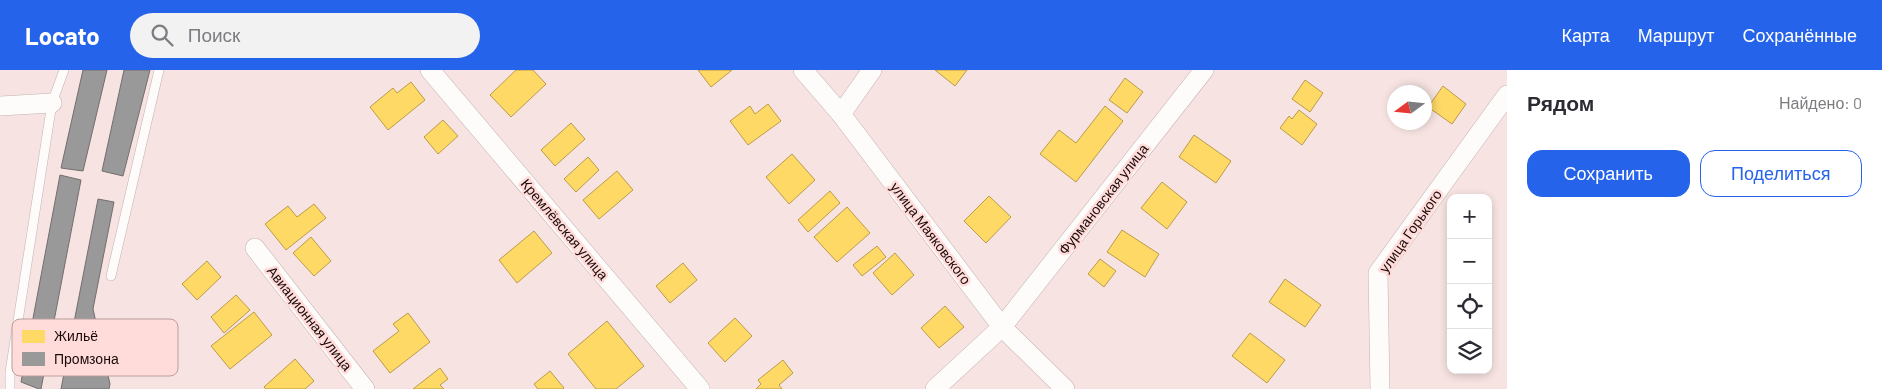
<!DOCTYPE html>
<html lang="ru">
<head>
<meta charset="utf-8">
<style>
	:root { --surface:#fff; --page:#f2f2f3; --text:#2b2b33; --muted:#7c7c81; --line:#e1e1e2; --accent:#2563eb }
	body { margin:0; font-family:Barlow,sans-serif; background:var(--page); color:var(--text) }
	.controls { position:absolute; right:15px; bottom:15px; display:grid; overflow:hidden; border-radius:10px; box-shadow:0 2px 8px #0003 }
	.controls button { width:45px; height:45px; display:grid; place-items:center; padding:0; border:0; border-bottom:1px solid var(--line); background:var(--surface); color:var(--text); font:25px sans-serif }
	.compass { position:absolute; left:1387px; top:15px; width:45px; height:45px; border-radius:50%; background:var(--surface); box-shadow:0 2px 8px #0003; rotate:255deg }
	.list { margin:0; padding:0; list-style:none }
	h2 { display:flex; justify-content:space-between; align-items:center; height:65px; margin:0; padding:0 20px; font-size:21px }
	h2 small { font-size:16px; font-weight:400; color:var(--muted) }
	.actions { display:flex; gap:10px; padding:15px 20px }
	.actions a { flex:1; padding:11px 0; border:1px solid var(--accent); border-radius:15px; text-align:center; font-size:18px; color:var(--accent) }
	.actions .main { background:var(--accent); color:#fff }
	.icon { flex:none; width:28px; height:28px; fill:none; stroke:currentColor; stroke-width:2; stroke-linecap:round; stroke-linejoin:round }
	.map { position:relative; flex:none; width:1507px; height:319px; overflow:hidden }
	header { display:flex; align-items:center; gap:30px; box-sizing:border-box; height:70px; padding:0 25px; background:var(--accent); color:#fff }
	header strong { font-size:24px }
	nav { display:flex; gap:28px; margin-inline-start:auto; font-size:18px }
	.search { width:350px; height:45px; background:var(--page); display:flex; align-items:center; gap:12px; box-sizing:border-box; padding:0 18px; border-radius:28px; color:var(--muted); font-size:19px }
	main { display:flex }
	aside { flex:1; background:var(--surface) }
	.map>svg:first-child { display:block }
	.homes { fill:#ffd966; stroke:#ba9b4a }
	.industry { fill:#999; stroke:#736e6e }
	.lines { fill:none; stroke-linecap:round; stroke-linejoin:round }
	.lane-casing { stroke:#c2b2b0; stroke-width:10 }
	.street-casing { stroke:#c2b2b0; stroke-width:20 }
	.lane { stroke:#fefbfb; stroke-width:9 }
	.street { stroke:#fefbfb; stroke-width:19 }
	.labels { text-anchor:middle; dominant-baseline:central; stroke-width:5; stroke-linejoin:round; paint-order:stroke }
	.street-label { font-size:14px; fill:#190b0a; stroke:#ffdcda }
	.key { fill:#ffdcda; stroke:#ba9d9c; stroke-width:1 }
	.key-label { font-size:14px; fill:#190b0a }
</style>
</head>
<body>
<header>
<strong>Locato</strong>
<div class="search"><svg class="icon" aria-label="search" viewBox="0 0 24 24"><circle cx="10" cy="10" r="6"/><path d="M15 15l6 6"/></svg>Поиск</div>
<nav><a>Карта</a><a>Маршрут</a><a>Сохранённые</a></nav>
</header>
<main>
<div class="map">
<svg width="1507" height="319" viewBox="0 0 1507 319">
	<rect width="100%" height="100%" fill="#f7e4e2"/>
	<g class="homes">
		<path d="M516,0H533L546,14L511,47L490,25Z"/>
		<path d="M698,0H732L711,17Z"/>
		<path d="M935,0H967L955,16Z"/>
		<path d="M1125,8L1143,22L1127,43L1109,30Z"/>
		<path d="M1305,10L1323,23L1310,42L1292,29Z"/>
		<path d="M411,12L425,30L388,60L370,37L393,18L397,23Z"/>
		<path d="M1443,16L1466,34L1452,54L1428,37Z"/>
		<path d="M768,34L781,51L748,75L730,51L750,36L755,44Z"/>
		<path d="M1105,36L1123,51L1076,112L1040,84L1059,60L1076,73Z"/>
		<path d="M1299,40L1317,54L1302,75L1280,58L1289,46L1292,49Z"/>
		<path d="M443,50L458,66L438,84L424,67Z"/>
		<path d="M571,53L585,69L555,96L541,80Z"/>
		<path d="M1194,65L1231,91L1216,113L1179,87Z"/>
		<path d="M792,84L815,110L789,134L766,107Z"/>
		<path d="M588,87L599,100L576,122L564,109Z"/>
		<path d="M617,101L633,120L599,149L583,130Z"/>
		<path d="M1162,112L1187,132L1167,159L1141,138Z"/>
		<path d="M830,121L840,133L808,162L798,150Z"/>
		<path d="M989,126L1011,147L986,173L964,151Z"/>
		<path d="M314,134L326,148L286,180L265,154L288,136L297,147Z"/>
		<path d="M847,137L870,163L837,192L814,167Z"/>
		<path d="M1122,160L1159,184L1145,207L1107,182Z"/>
		<path d="M534,161L552,183L517,213L499,190Z"/>
		<path d="M311,167L331,191L314,206L293,183Z"/>
		<path d="M877,176L886,187L862,206L853,195Z"/>
		<path d="M895,183L914,205L892,225L873,203Z"/>
		<path d="M1100,189L1116,201L1104,217L1088,204Z"/>
		<path d="M207,191L221,207L197,230L182,214Z"/>
		<path d="M683,193L697,210L670,233L656,216Z"/>
		<path d="M1285,209L1321,235L1305,257L1269,232Z"/>
		<path d="M236,225L250,240L224,263L211,247Z"/>
		<path d="M945,236L964,257L939,278L921,258Z"/>
		<path d="M254,242L272,265L230,299L211,276Z"/>
		<path d="M408,243L430,272L390,303L373,281L399,261L393,254Z"/>
		<path d="M735,248L752,266L725,292L708,273Z"/>
		<path d="M607,251L644,296L616,319H596L568,284Z"/>
		<path d="M1250,263L1285,290L1267,313L1232,286Z"/>
		<path d="M295,289L314,311L305,319H266L264,317Z"/>
		<path d="M783,290L793,303L779,315L782,319H756L761,314L758,310Z"/>
		<path d="M440,298L448,309L440,315L444,319H413Z"/>
		<path d="M550,301L564,318L563,319H538L534,314Z"/>
	</g>
	<g class="industry">
		<path d="M83,0H107L83,101L61,98Z"/>
		<path d="M124,0H150L123,106L102,101Z"/>
		<path d="M60,105L81,110L41,319H39L21,312Z"/>
		<path d="M98,129L114,132L93,239L110,314L109,319H61Z"/>
	</g>
	<g class="lines">
		<defs>
			<g id="lane">
				<path d="M111,206L159,0"/>
				<path d="M10,319V302L52,33L64,0"/>
			</g>
			<g id="street">
				<path d="M430,0L700,319"/>
				<path d="M803,0L841,44L1002,257L1065,319"/>
				<path d="M0,36L52,33"/>
				<path d="M841,44L872,0"/>
				<path d="M255,178L365,319"/>
				<path d="M935,319L1002,257L1204,0"/>
				<path d="M1380,319L1378,203L1507,25"/>
			</g>
		</defs>
		<use href="#lane" class="lane-casing"/>
		<use href="#street" class="street-casing"/>
		<use href="#lane" class="lane"/>
		<use href="#street" class="street"/>
	</g>
	<g class="labels">
		<g class="street-label">
			<text transform="translate(1103 129) rotate(-52)">Фурмановская улица</text>
			<text transform="translate(565 159) rotate(50)">Кремлёвская улица</text>
			<text transform="translate(1410 161) rotate(-55)">улица Горького</text>
			<text transform="translate(931 163) rotate(53)">улица Маяковского</text>
			<text transform="translate(310 248) rotate(52)">Авиационная улица</text>
		</g>
	</g>
	<rect x="12" y="249" width="166" height="57" rx="8" class="key"/>
	<rect x="22" y="260" width="23" height="13" fill="#ffd966"/>
	<rect x="22" y="282" width="23" height="14" fill="#999"/>
	<g class="key-label">
		<text x="54" y="271">Жильё</text>
		<text x="54" y="294">Промзона</text>
	</g>
</svg>
<div class="controls">
<button>+</button>
<button>−</button>
<button><svg class="icon" aria-label="locate" viewBox="0 0 24 24"><circle cx="12" cy="12" r="6"/><path d="M12 2v4M12 18v4M2 12h4M18 12h4"/></svg></button>
<button><svg class="icon" aria-label="layers" viewBox="0 0 24 24"><path d="M12 4l9 5-9 5-9-5zM3 14l9 5 9-5"/></svg></button>
</div>
<svg class="compass" viewBox="-18 -18 36 36"><path d="M0-13l5 13h-10z" fill="#e53935"/><path d="M0 13l5-13h-10z" fill="#7c7c81"/></svg>
</div>
<aside>
<h2>Рядом<small>Найдено: 0</small></h2>
<ul class="list">
</ul>
<div class="actions"><a class="main">Сохранить</a><a>Поделиться</a></div>
</aside>
</main>
</body>
</html>
